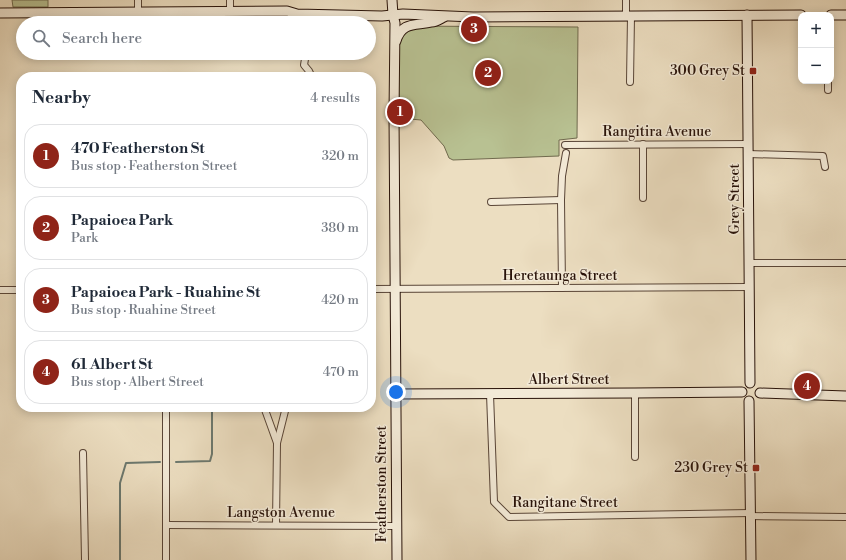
<!DOCTYPE html>
<html lang="en">
<head>
<meta charset="utf-8">
<style>
	:root { --surface:#fff; --page:#f6f6f7; --text:#1f2937; --muted:#747a83; --line:#e0e1e3; --accent:#8f2418 }
	body { margin:0; font-family:"Libre Bodoni",serif; background:var(--page); color:var(--text) }
	.controls { position:absolute; right:12px; top:12px; display:grid; overflow:hidden; border-radius:8px; box-shadow:0 2px 10px #0003 }
	.controls button { width:36px; height:36px; display:grid; place-items:center; padding:0; border:0; border-bottom:1px solid var(--line); background:var(--surface); color:var(--text); font:20px sans-serif }
	.you { position:absolute; left:396px; top:392px; width:14px; height:14px; margin:-10px; border:3px solid #fff; border-radius:50%; background:#1a73e8; box-shadow:0 0 0 6px #1a73e833 }
	.badge { display:grid; place-items:center; width:26px; height:26px; border-radius:50%; background:var(--accent); color:#fff; font-size:13px; font-weight:700 }
	.pin { position:absolute; translate:-50% -50%; border:2px solid #fff; box-shadow:0 1px 4px #0006 }
	.list { margin:0; padding:0; list-style:none }
	h2 { display:flex; justify-content:space-between; align-items:center; height:52px; margin:0; padding:0 16px; font-size:17px }
	h2 small { font-size:13px; font-weight:400; color:var(--muted) }
	.list li { display:grid; grid-template-columns:26px 1fr auto; gap:12px; align-items:center; box-sizing:border-box; height:64px; margin:0 8px 8px; padding:0 8px; border:1px solid var(--line); border-radius:16px }
	.list b { display:block; font-size:15px; white-space:nowrap }
	.list p { margin:0; font-size:13px; white-space:nowrap; color:var(--muted) }
	.list em { font-size:13px; font-style:normal; color:var(--muted) }
	.icon { flex:none; width:22px; height:22px; fill:none; stroke:currentColor; stroke-width:2; stroke-linecap:round; stroke-linejoin:round }
	.map { position:relative; flex:none; width:846px; height:560px; overflow:hidden }
	.search { position:absolute; background:var(--surface); box-shadow:0 2px 10px #0003; left:16px; top:16px; width:360px; height:44px; display:flex; align-items:center; gap:10px; box-sizing:border-box; padding:0 14px; border-radius:22px; color:var(--muted); font-size:15px }
	.panel { position:absolute; background:var(--surface); box-shadow:0 2px 10px #0003; left:16px; top:72px; width:360px; height:340px; border-radius:16px }
	.map>svg:first-child { display:block }
	.green { fill:#b8c192; stroke:#706a4e }
	.lines { fill:none; stroke-linecap:round; stroke-linejoin:round }
	.stream { stroke:#6c786e; stroke-width:2 }
	.street-casing { stroke:#594537; stroke-width:8 }
	.secondary-casing { stroke:#281209; stroke-width:11 }
	.street { stroke:#f3ead7; stroke-width:6 }
	.secondary { stroke:#f3ead7; stroke-width:9 }
	.poi-dot { fill:#8f2418; stroke:#f3ead7; stroke-width:1.5 }
	.labels { text-anchor:middle; dominant-baseline:central; stroke-width:3; stroke-linejoin:round; paint-order:stroke }
	.poi-label { font-size:14px; fill:#281209; stroke:#f3ead7; text-anchor:end }
	.street-label { font-size:14px; fill:#281209; stroke:#f3ead7 }
</style>
</head>
<body>
<div class="map">
<svg width="846" height="560" viewBox="0 0 846 560">
	<rect width="100%" height="100%" fill="#ecdec1"/>
	<filter id="stains"><feTurbulence type="fractalNoise" baseFrequency=".005" numOctaves="4"/><feColorMatrix values="0 0 0 0 .2 0 0 0 0 .09 0 0 0 0 .02 0 0 0 .5 -.17"/></filter>
	<radialGradient id="worn" r=".72"><stop offset=".6" stop-color="#630" stop-opacity="0"/><stop offset="1" stop-color="#630" stop-opacity=".3"/></radialGradient>
	<g class="green">
		<path d="M12,0H48V7H13Z"/>
		<path d="M398,26L578,27L577,138L559,140V156L453,160L449,158L444,146L421,120L399,118Z"/>
	</g>
	<g class="lines">
		<g class="stream">
			<path d="M176,462L210,461L212,454V407"/>
			<path d="M120,560V483L126,463L160,462"/>
		</g>
		<defs>
			<g id="street">
				<path d="M138,0V17"/>
				<path d="M230,0V11"/>
				<path d="M307,14V23"/>
				<path d="M626,16V0"/>
				<path d="M306,53L304,65L309,71L312,77"/>
				<path d="M828,81V90"/>
				<path d="M630,82L631,16"/>
				<path d="M565,145L748,144"/>
				<path d="M748,154L823,156L825,167"/>
				<path d="M643,198V144"/>
				<path d="M491,202L561,200"/>
				<path d="M749,263H846"/>
				<path d="M562,288L561,200L562,176L566,153"/>
				<path d="M371,289L749,287"/>
				<path d="M0,290H21"/>
				<path d="M635,393V457"/>
				<path d="M490,394L494,502L509,517L750,513"/>
				<path d="M166,407V560"/>
				<path d="M264,407L277,443L276,525"/>
				<path d="M277,443L286,407"/>
				<path d="M83,453L85,560"/>
				<path d="M750,516L846,517"/>
				<path d="M166,525L396,526"/>
			</g>
			<g id="secondary">
				<path d="M392,0L393,15L395,23L394,114L397,560"/>
				<path d="M0,13L287,11L297,14L382,16L403,14L473,17L801,15"/>
				<path d="M747,15L750,383"/>
				<path d="M831,15H846"/>
				<path d="M396,41C402,21 416,26 432,22C436,22 440,19 444,17"/>
				<path d="M760,393L846,396"/>
				<path d="M395,394L635,393L742,392"/>
				<path d="M749,401L751,560"/>
			</g>
		</defs>
		<use href="#street" class="street-casing"/>
		<use href="#secondary" class="secondary-casing"/>
		<use href="#street" class="street"/>
		<use href="#secondary" class="secondary"/>
	</g>
	<g class="poi-dot">
		<rect x="749" y="67" width="8" height="8" rx="2"/>
		<rect x="752" y="464" width="8" height="8" rx="2"/>
	</g>
	<g class="labels">
		<g class="poi-label">
			<text x="745" y="71">300 Grey St</text>
			<text x="748" y="468">230 Grey St</text>
		</g>
		<g class="street-label">
			<text x="657" y="132">Rangitira Avenue</text>
			<text transform="translate(735 199) rotate(-90)">Grey Street</text>
			<text x="560" y="276">Heretaunga Street</text>
			<text x="569" y="380">Albert Street</text>
			<text transform="translate(382 484) rotate(-90)">Featherston Street</text>
			<text x="565" y="503">Rangitane Street</text>
			<text x="281" y="513">Langston Avenue</text>
		</g>
	</g>
	<rect width="100%" height="100%" filter="url(#stains)"/>
	<rect width="100%" height="100%" fill="url(#worn)"/>
</svg>
<div class="controls">
<button>+</button>
<button>−</button>
</div>
<div class="you"></div>
<div class="pin badge" style="left:400px;top:112px">1</div>
<div class="pin badge" style="left:488px;top:73px">2</div>
<div class="pin badge" style="left:474px;top:29px">3</div>
<div class="pin badge" style="left:807px;top:386px">4</div>
<div class="search"><svg class="icon" aria-label="search" viewBox="0 0 24 24"><circle cx="10" cy="10" r="6"/><path d="M15 15l6 6"/></svg>Search here</div>
<section class="panel">
<h2>Nearby<small>4 results</small></h2>
<ul class="list">
<li><span class="badge">1</span><div><b>470 Featherston St</b><p>Bus stop · Featherston Street</p></div><em>320 m</em></li>
<li><span class="badge">2</span><div><b>Papaioea Park</b><p>Park</p></div><em>380 m</em></li>
<li><span class="badge">3</span><div><b>Papaioea Park - Ruahine St</b><p>Bus stop · Ruahine Street</p></div><em>420 m</em></li>
<li><span class="badge">4</span><div><b>61 Albert St</b><p>Bus stop · Albert Street</p></div><em>470 m</em></li>
</ul>
</section>
</div>
</body>
</html>
